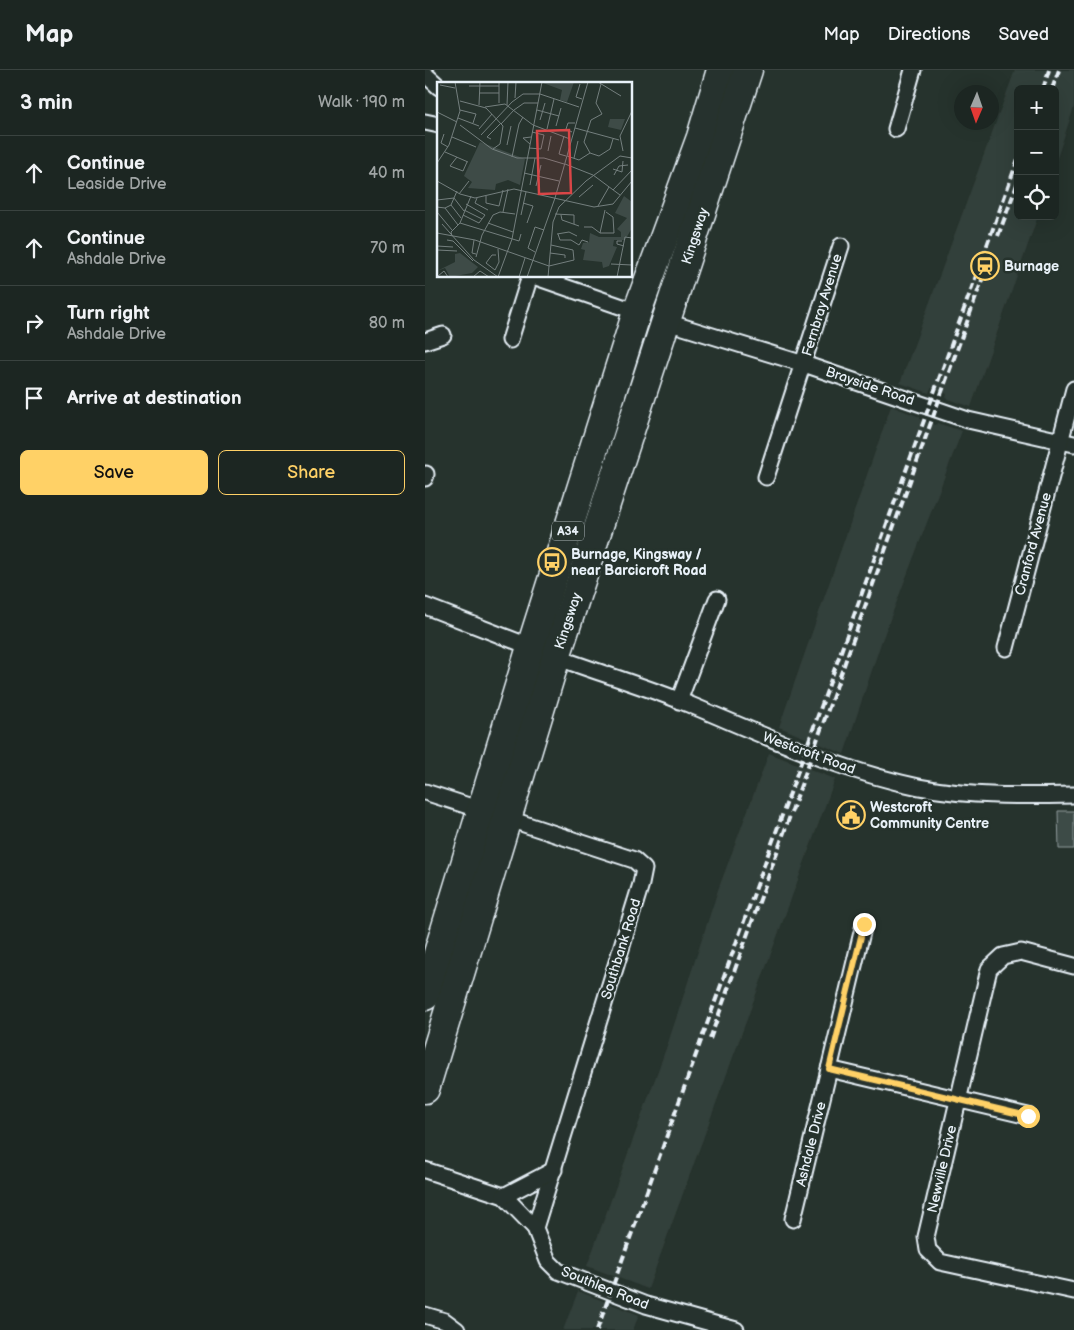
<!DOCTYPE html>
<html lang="en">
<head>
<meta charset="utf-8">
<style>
	:root { --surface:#1c2622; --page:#252e2a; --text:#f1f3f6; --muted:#a0a5a5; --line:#3a4340; --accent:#ffd166 }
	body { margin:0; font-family:"Balsamiq Sans",sans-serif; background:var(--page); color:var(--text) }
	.controls { position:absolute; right:15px; top:15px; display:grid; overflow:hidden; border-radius:8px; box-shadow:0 5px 20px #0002 }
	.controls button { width:45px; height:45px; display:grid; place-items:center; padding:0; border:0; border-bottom:1px solid var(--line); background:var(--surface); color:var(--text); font:25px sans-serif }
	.compass { position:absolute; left:529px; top:15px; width:45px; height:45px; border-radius:50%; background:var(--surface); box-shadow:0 5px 20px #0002; rotate:182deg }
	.stop { position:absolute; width:15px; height:15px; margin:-11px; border:4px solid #ffd166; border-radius:50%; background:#fff }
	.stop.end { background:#ffd166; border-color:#fff; box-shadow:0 1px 5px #0008 }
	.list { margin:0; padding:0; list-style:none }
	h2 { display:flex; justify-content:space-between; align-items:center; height:65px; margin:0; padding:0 20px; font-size:21px }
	h2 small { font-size:16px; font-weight:400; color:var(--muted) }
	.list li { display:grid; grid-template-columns:32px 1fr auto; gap:15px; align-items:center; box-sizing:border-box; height:75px; padding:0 20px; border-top:1px solid var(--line) }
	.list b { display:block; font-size:19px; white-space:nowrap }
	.list p { margin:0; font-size:16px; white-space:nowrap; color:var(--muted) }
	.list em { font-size:16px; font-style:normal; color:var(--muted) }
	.actions { display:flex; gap:10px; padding:15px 20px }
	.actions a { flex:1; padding:11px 0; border:1px solid var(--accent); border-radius:8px; text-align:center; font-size:18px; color:var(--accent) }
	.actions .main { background:var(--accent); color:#111 }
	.icon { flex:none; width:28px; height:28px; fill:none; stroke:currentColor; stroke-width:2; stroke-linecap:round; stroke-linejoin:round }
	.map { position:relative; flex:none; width:649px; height:1260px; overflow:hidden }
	header { display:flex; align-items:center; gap:30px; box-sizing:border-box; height:70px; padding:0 25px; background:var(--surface); border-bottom:1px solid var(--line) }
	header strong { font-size:24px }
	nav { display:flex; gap:28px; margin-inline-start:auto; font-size:18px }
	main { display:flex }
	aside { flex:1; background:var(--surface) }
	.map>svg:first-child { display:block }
	.built { fill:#333f3a }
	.green { fill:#3e4b47; stroke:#939ea0 }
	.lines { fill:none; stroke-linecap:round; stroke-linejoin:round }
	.street-casing { stroke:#e8f1f8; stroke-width:19 }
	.highway-casing { stroke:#e8f1f8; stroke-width:31 }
	.street { stroke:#26332d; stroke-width:15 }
	.highway { stroke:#26332d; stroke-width:28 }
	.rail { stroke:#e8f1f8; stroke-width:4; stroke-dasharray:8 4; stroke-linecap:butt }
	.route { stroke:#ffd166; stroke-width:6 }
	.labels { text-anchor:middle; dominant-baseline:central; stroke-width:5; stroke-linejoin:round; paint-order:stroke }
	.shield { fill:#26332d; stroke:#aeb8bb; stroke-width:1 }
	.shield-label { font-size:12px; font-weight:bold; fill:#e8f1f8 }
	.street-label { font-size:14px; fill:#e8f1f8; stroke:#26332d }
	.poi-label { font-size:14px; font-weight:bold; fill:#e8f1f8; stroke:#26332d; text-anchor:start }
	.inset-road { fill:none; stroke:#747f7e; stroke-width:1 }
	.view { fill:#d94647; fill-opacity:0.15; stroke:#d94647; stroke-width:2.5 }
	.inset-edge { fill:none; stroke:#e8f1f8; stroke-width:2.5 }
</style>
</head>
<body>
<header>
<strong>Map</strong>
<nav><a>Map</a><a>Directions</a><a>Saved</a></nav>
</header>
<main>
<aside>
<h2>3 min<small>Walk · 190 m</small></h2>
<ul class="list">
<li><svg class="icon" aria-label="ahead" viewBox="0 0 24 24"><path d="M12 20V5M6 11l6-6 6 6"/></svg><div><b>Continue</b><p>Leaside Drive</p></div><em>40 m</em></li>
<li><svg class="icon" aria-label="ahead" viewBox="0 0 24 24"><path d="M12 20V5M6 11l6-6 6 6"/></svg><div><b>Continue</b><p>Ashdale Drive</p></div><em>70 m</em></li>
<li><svg class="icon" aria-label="right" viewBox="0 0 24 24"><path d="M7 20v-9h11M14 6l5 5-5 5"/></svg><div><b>Turn right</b><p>Ashdale Drive</p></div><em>80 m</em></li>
<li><svg class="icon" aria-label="arrive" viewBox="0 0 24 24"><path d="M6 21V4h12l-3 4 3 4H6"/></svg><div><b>Arrive at destination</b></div></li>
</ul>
<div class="actions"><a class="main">Save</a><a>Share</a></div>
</aside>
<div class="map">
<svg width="649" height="1260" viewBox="0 0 649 1260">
	<rect width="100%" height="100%" fill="#26332d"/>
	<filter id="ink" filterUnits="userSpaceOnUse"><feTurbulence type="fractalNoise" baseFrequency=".02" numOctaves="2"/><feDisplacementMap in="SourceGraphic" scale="10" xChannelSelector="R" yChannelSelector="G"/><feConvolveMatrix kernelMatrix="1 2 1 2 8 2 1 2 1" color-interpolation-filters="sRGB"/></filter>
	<g filter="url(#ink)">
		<g class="built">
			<path d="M590,0H649V37L630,94V19H593V146H613L546,337L521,328L522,324L506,318L504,323L475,313Z"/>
			<path d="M466,336L495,347V349L511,355L512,353L537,361L456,573L419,684L354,657Z"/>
			<path d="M344,683L410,709L223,1219L162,1196L243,973L293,820Z"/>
			<path d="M153,1221L214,1245L208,1260H138Z"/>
		</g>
		<g class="green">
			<path d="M229,232L237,234L224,276L216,273Z"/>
			<path d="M633,741H649V779H634Z"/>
		</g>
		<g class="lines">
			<defs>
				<g id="street">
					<path d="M0,4L14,17"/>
					<path d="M0,52L14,55"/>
					<path d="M471,59L488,0"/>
					<path d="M108,206L212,242"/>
					<path d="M242,252L379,294L543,350L649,374"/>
					<path d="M85,270L105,206"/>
					<path d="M0,271L18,265"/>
					<path d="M341,407L416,176"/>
					<path d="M0,408L1,404"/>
					<path d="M0,536L106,577"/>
					<path d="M581,578L649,319"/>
					<path d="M131,587C172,602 215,615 256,631C334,663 411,700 494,717C545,727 597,726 649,725"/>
					<path d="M254,631L292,529"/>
					<path d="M0,722L56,740"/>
					<path d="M81,748L209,790L219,799L216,814L110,1158"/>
					<path d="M649,896L596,882L578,886L564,899L501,1167L503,1180L515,1192L649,1221"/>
					<path d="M404,999L603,1046"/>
					<path d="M0,1100L79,1126L110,1158L123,1191L133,1201L221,1235L311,1260"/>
					<path d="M79,1126L129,1100"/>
					<path d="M368,1149L439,854"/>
					<path d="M0,1245L20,1251L32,1260"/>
				</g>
				<g id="highway">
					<path d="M0,926L106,577L212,242L276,67L296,0"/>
					<path d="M0,1019L131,587L323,0"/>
				</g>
			</defs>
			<use href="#street" class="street-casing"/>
			<use href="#highway" class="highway-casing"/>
			<use href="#street" class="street"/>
			<use href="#highway" class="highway"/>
			<g class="rail">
				<path d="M618,19L624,0"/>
				<path d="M627,19L634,0"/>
				<path d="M573,166L593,112"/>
				<path d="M285,969L566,185"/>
				<path d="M172,1260L593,89"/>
			</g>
		</g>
	</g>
	<g class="lines" filter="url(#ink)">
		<path class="route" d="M439,854L404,999L603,1046"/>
	</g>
	<defs>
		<symbol id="station-ring" viewBox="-11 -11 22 22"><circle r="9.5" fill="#26332d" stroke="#ffd166" stroke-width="1.5"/><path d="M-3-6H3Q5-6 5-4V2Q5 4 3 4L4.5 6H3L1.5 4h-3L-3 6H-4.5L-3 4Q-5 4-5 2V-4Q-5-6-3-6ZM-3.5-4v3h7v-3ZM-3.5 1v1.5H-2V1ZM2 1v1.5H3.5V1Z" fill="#ffd166"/></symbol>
		<symbol id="bus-ring" viewBox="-11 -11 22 22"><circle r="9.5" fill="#26332d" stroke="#ffd166" stroke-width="1.5"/><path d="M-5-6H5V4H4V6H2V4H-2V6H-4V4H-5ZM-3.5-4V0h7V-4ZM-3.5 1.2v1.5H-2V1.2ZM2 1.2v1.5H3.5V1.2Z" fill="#ffd166"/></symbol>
		<symbol id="civic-ring" viewBox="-11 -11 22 22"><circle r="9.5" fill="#26332d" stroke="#ffd166" stroke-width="1.5"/><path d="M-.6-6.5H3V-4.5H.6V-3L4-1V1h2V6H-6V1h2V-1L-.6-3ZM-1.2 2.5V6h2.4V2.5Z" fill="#ffd166"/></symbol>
	</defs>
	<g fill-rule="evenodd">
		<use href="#station-ring" x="544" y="180" width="32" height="32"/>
		<use href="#bus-ring" x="111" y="476" width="32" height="32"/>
		<use href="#civic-ring" x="410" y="729" width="32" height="32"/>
	</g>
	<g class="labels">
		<rect class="shield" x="127" y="451.5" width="32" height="19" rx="4"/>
		<g class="shield-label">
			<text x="143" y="461">A34</text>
		</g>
		<g class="street-label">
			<text transform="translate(270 166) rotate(-72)">Kingsway</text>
			<text transform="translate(397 235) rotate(-73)">Fernbray Avenue</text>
			<text transform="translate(445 316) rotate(19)">Brayside Road</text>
			<text transform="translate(608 474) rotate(-75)">Cranford Avenue</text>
			<text transform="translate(143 551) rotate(-72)">Kingsway</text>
			<text transform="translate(384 683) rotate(20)">Westcroft Road</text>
			<text transform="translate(196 879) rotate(-73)">Southbank Road</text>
			<text transform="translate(386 1074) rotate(-76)">Ashdale Drive</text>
			<text transform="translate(517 1099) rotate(-77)">Newville Drive</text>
			<text transform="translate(180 1218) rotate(22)">Southlea Road</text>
		</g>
		<g class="poi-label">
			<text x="579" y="196">Burnage</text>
			<text x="146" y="484">Burnage, Kingsway /<tspan x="146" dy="16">near Barcicroft Road</tspan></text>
			<text x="445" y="737">Westcroft<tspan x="445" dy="16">Community Centre</tspan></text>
		</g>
	</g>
	<g transform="translate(12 12)">
		<rect width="195" height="195" fill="#26332d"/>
		<path d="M137,0L130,20L123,18L125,8L106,1ZM173,37H188L184,48L171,45ZM43,60L88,77L83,103L71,98L59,102L58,108L31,106L35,100L27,94ZM187,114L195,120V146L188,158H177L176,164L180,165L172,184L166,186L165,180L146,178L148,168L144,167L146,161L152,160L153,151L162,155H184V150L180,147L190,136L178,131ZM23,171L41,185L35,191L13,195L8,186L0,189L18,180V172Z" fill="#3e4b47"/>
		<path class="inset-road" d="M161,0L184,14M143,2L139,15L145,17M164,2L159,21L165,32L154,38L147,60L153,71L162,74L173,67L176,57M3,3L18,6M32,4H62M43,11H62M78,16L79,0M23,19L49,26L66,44L63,62L56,67M62,21V0M42,23L43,0M70,23L71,0M48,25L68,22L96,43M23,28L39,32L36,41M77,28L87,21H101M100,28L122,34M0,30L20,40M21,36L42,44M103,38L108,21M64,42L77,28M23,43L55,67L80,76H107L127,82M96,43L133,57M119,44L124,26M138,46L182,58M42,47L55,32M110,47L117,17M135,50L129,47L131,41H138M7,52L4,61L11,65M44,53L75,20L86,12H103L142,25M127,54L122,72L129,74M15,55L39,65M54,57L50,55L64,41M93,62L86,56L94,55M70,63L74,44M92,66L104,67L107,53L95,50M111,69L114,54M186,69L183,54L195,29M8,70L31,80M130,74L142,78L153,71M20,75L13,84L26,89L30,80M75,75L82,42L86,35M137,76L141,59M0,81L12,63L23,29L18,0M128,82L156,93L183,113M176,87L185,90L186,79M87,91L122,99M177,93L182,84L191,83M0,99L23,112L38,116L77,107L157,125L176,122L195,99M93,103L98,76M99,104L104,83M176,108L195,88M22,112L32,99M49,114V121L62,124L66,108M142,115L156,103M40,116L38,121L51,128M0,118L17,116L27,129M86,121L96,124L90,141M14,123L24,136M161,124L172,105M0,125L8,126L21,143M8,126L14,123L20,109M27,128L45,137M0,130L15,148M66,130L71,107M118,132L137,133V142M26,133L42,141L48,133L29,122M84,133L89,110M124,133L125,138L142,144M23,141L82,159L84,152M51,141L76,150M5,142L37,178L61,195M147,145H155L163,151H177L176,135L169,130M0,151L38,158L112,184L137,178L136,168L114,163M163,151L168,128M120,152L132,150L140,154M121,152L123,158H134L142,163L145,158L151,160M15,154L14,150L23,141L34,114M10,158L16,159L36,179M37,158L35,171L39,172M185,159H180V162L187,164M0,164L16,165M0,168L20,169M98,170L91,166L98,145L107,148M113,171L128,173V176M59,173H55L49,181L58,188L62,180L61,167M39,175L45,153L56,133L63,130L78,132M174,182L195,183M1,194L7,189L11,195M36,195L43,189L52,195M61,195L75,157L105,0M82,195L88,176M90,195L118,116L151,0M111,195L116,140L122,125L149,99L183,74L195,76M180,195L188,155L195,156"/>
		<path class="view" d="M132,48L134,111L102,112L100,49Z"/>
		<rect width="195" height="195" class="inset-edge"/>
	</g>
</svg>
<div class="controls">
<button>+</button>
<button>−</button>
<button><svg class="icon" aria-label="locate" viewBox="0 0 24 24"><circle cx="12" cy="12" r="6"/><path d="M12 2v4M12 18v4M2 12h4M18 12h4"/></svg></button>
</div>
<svg class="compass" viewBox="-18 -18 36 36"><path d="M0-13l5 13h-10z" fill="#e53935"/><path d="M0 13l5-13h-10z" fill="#a0a5a5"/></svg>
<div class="stop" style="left:603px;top:1046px"></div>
<div class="stop end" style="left:439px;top:854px"></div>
</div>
</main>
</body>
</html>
